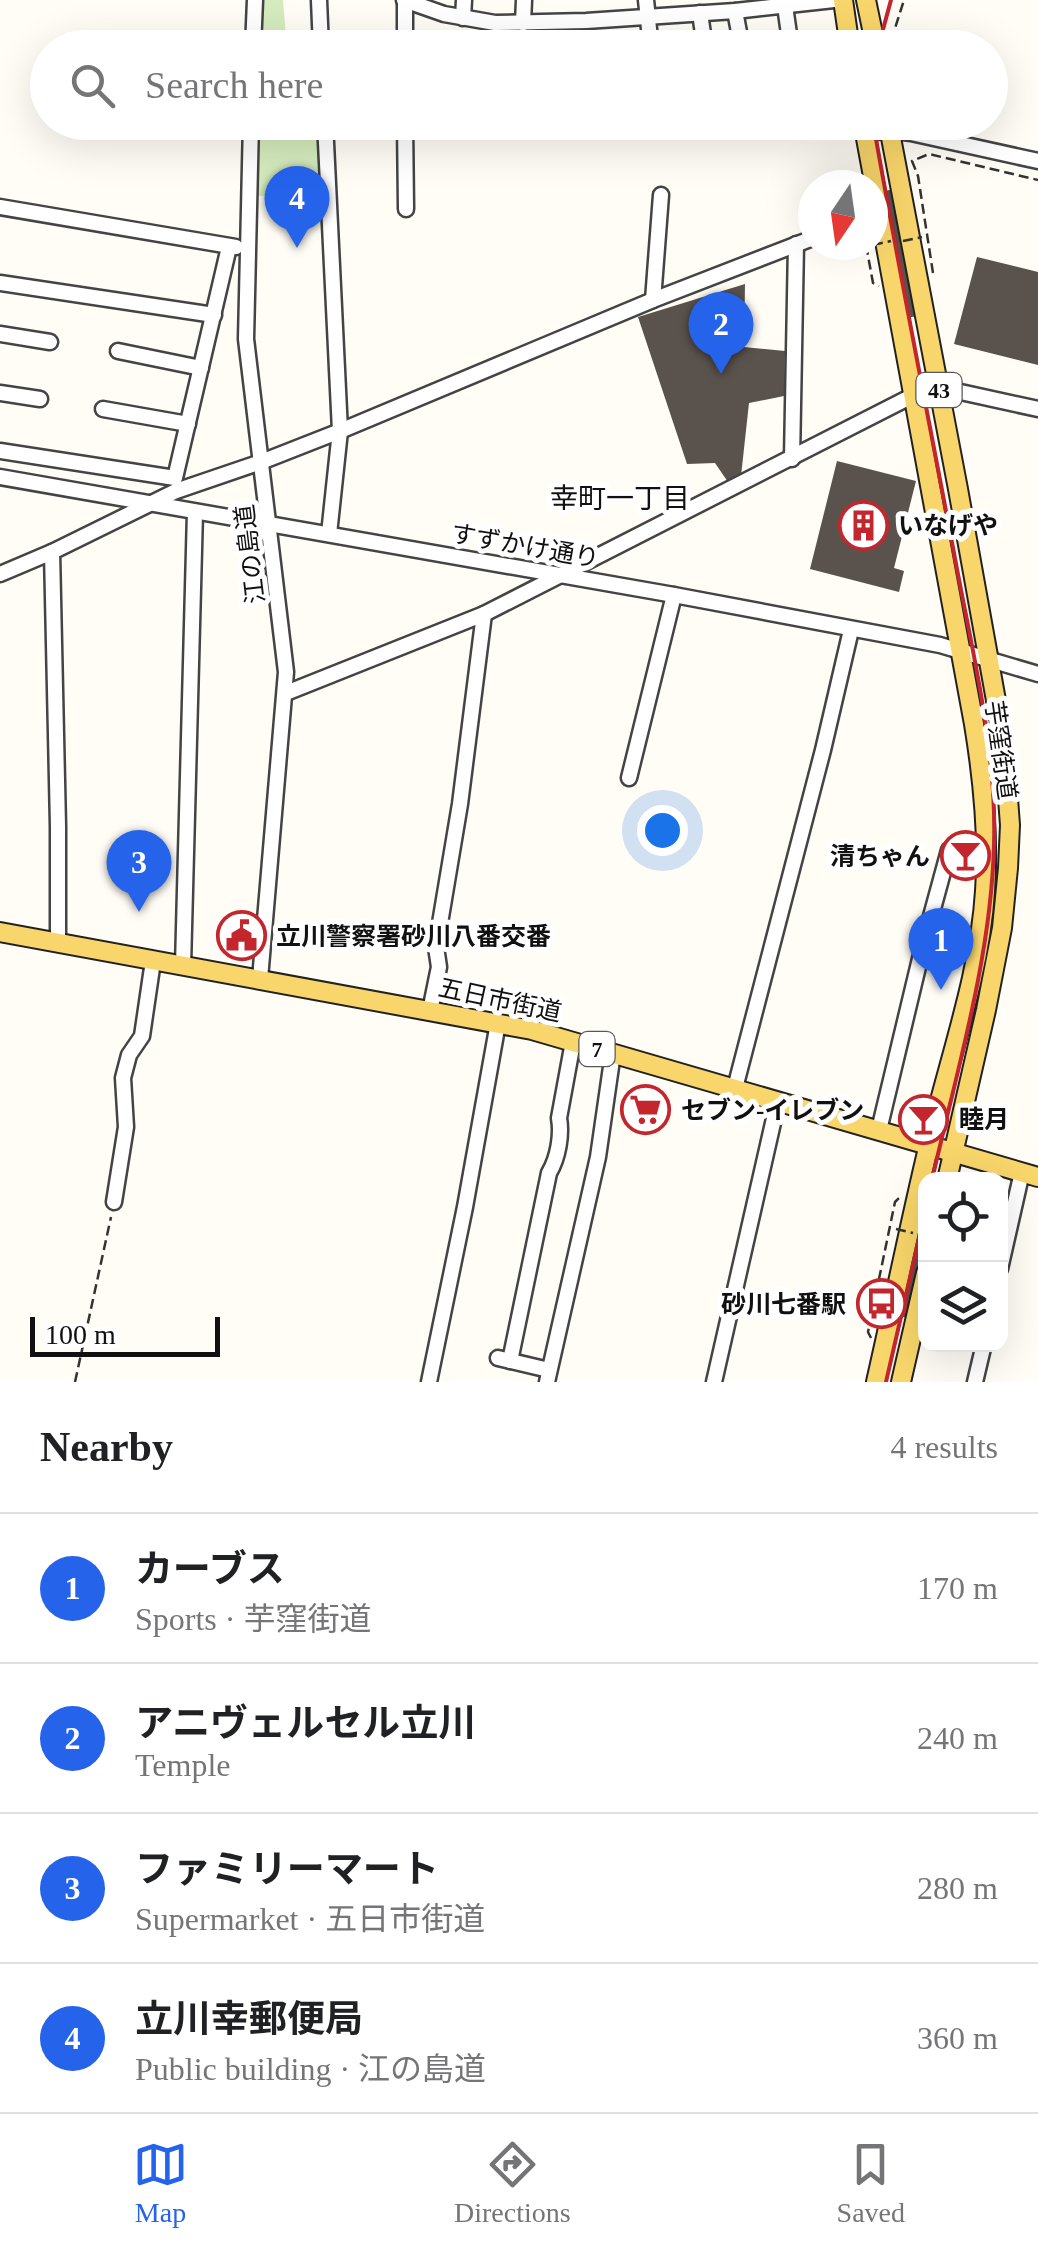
<!DOCTYPE html>
<html lang="en">
<head>
<meta charset="utf-8">
<style>
	:root { --surface:#fff; --page:#f2f2f2; --text:#202124; --muted:#757577; --line:#e0e0e0; --accent:#2563eb }
	body { margin:0; font-family:"Times New Roman","Noto Sans JP",serif; background:var(--page); color:var(--text) }
	.controls { position:absolute; right:30px; bottom:30px; display:grid; overflow:hidden; border-radius:20px; box-shadow:0 10px 40px #0002 }
	.controls button { width:90px; height:90px; display:grid; place-items:center; padding:0; border:0; border-bottom:2px solid var(--line); background:var(--surface); color:var(--text); font:50px sans-serif }
	.compass { position:absolute; left:798px; top:170px; width:90px; height:90px; border-radius:50%; background:var(--surface); box-shadow:0 10px 40px #0002; rotate:193deg }
	.scale { position:absolute; left:30px; bottom:25px; width:190px; box-sizing:border-box; padding-left:10px; border:5px solid #111; border-top:0; font-size:28px; line-height:35px; white-space:nowrap; color:#111; -webkit-text-stroke:8px #fff; paint-order:stroke }
	.you { position:absolute; left:662px; top:830px; width:35px; height:35px; margin:-25px; border:8px solid #fff; border-radius:50%; background:#1a73e8; box-shadow:0 0 0 15px #1a73e833 }
	.badge { display:grid; place-items:center; width:65px; height:65px; border-radius:50%; background:var(--accent); color:#fff; font-size:32px; font-weight:700 }
	.pin { position:absolute; translate:-50% -82px; filter:drop-shadow(0 2px 5px #0008) }
	.pin::after { content:''; position:absolute; top:52px; width:35px; height:30px; background:inherit; clip-path:polygon(0 0,100% 0,50% 100%) }
	.list { margin:0; padding:0; list-style:none }
	h2 { display:flex; justify-content:space-between; align-items:center; height:130px; margin:0; padding:0 40px; font-size:42px }
	h2 small { font-size:32px; font-weight:400; color:var(--muted) }
	.list li { display:grid; grid-template-columns:65px 1fr auto; gap:30px; align-items:center; box-sizing:border-box; height:150px; padding:0 40px; border-top:2px solid var(--line) }
	.list b { display:block; font-size:38px; white-space:nowrap }
	.list p { margin:0; font-size:32px; white-space:nowrap; color:var(--muted) }
	.list em { font-size:32px; font-style:normal; color:var(--muted) }
	.icon { flex:none; width:55px; height:55px; fill:none; stroke:currentColor; stroke-width:2; stroke-linecap:round; stroke-linejoin:round }
	.map { position:relative; flex:none; width:1038px; height:1382px; overflow:hidden }
	.search { position:absolute; background:var(--surface); box-shadow:0 10px 40px #0002; left:30px; right:30px; top:30px; height:110px; display:flex; align-items:center; gap:25px; box-sizing:border-box; padding:0 35px; border-radius:55px; color:var(--muted); font-size:38px }
	.sheet { height:730px; background:var(--surface) }
	nav { display:flex; justify-content:space-around; align-items:center; box-sizing:border-box; height:140px; border-top:2px solid var(--line); background:var(--surface); font-size:28px; color:var(--muted) }
	nav a { display:grid; justify-items:center; gap:5px }
	nav .on { color:var(--accent) }
	.map>svg:first-child { display:block }
	.green { fill:#d5ebbd }
	.building { fill:#5a524d }
	.lines { fill:none; stroke-linecap:round; stroke-linejoin:round }
	.minor-casing { stroke:#444; stroke-width:19 }
	.major-casing { stroke:#222; stroke-width:22 }
	.path { stroke:#333; stroke-width:2.5; stroke-dasharray:10 5; stroke-linecap:butt }
	.minor { stroke:#fff; stroke-width:14 }
	.major { stroke:#f9d66b; stroke-width:18 }
	.rail { stroke:#c4262e; stroke-width:4 }
	.path-bridge { stroke:#333; stroke-width:2.5; stroke-dasharray:10 5; stroke-linecap:butt }
	.labels { text-anchor:middle; dominant-baseline:central; stroke-width:10; stroke-linejoin:round; paint-order:stroke }
	.shield { fill:#fff; stroke:#585858; stroke-width:2.5 }
	.shield-label { font-size:22px; font-weight:bold; fill:#111 }
	.poi-label { font-size:25px; font-weight:bold; fill:#111; stroke:#fff; text-anchor:start }
	.street-label { font-size:25px; fill:#111; stroke:#fff }
	.neighbourhood-label { font-size:28px; fill:#111; stroke:#fff }
</style>
</head>
<body>
<div class="map">
<svg width="1038" height="1382" viewBox="0 0 1038 1382">
	<rect width="100%" height="100%" fill="#fffdf5"/>
	<g class="green">
		<path d="M262,0H283L286,37L314,36L315,47L261,48Z"/>
		<path d="M259,123H320L326,194L258,196Z"/>
	</g>
	<g class="building">
		<path d="M893,189L918,316L905,318L882,192Z"/>
		<path d="M977,257L1038,272V365L954,344Z"/>
		<path d="M745,284L744,347L785,351L784,396L749,403L741,476L728,482L715,463L687,464L638,317Z"/>
		<path d="M837,461L916,481L894,568L904,571L899,592L810,569Z"/>
		<path d="M926,1187V1248L908,1318L894,1315Z"/>
	</g>
	<g class="lines">
		<defs>
			<g id="minor">
				<path d="M319,0L321,48"/>
				<path d="M404,0L444,14L495,23L586,21L735,11L834,0"/>
				<path d="M405,0V48"/>
				<path d="M646,0L651,48"/>
				<path d="M785,6L791,48"/>
				<path d="M735,11L742,48"/>
				<path d="M700,13L705,48"/>
				<path d="M463,18L464,0"/>
				<path d="M523,23L524,0"/>
				<path d="M253,48L255,0"/>
				<path d="M251,122L246,339L286,672L260,979"/>
				<path d="M325,122L340,431L329,534"/>
				<path d="M405,122L406,209"/>
				<path d="M660,122L661,127L687,122"/>
				<path d="M756,122L757,128"/>
				<path d="M866,134L889,130L911,133L1038,161"/>
				<path d="M0,207L236,247"/>
				<path d="M0,283L214,315"/>
				<path d="M653,300L661,195"/>
				<path d="M0,334L50,342"/>
				<path d="M118,351L201,368"/>
				<path d="M0,393L40,399"/>
				<path d="M103,409L188,424"/>
				<path d="M0,451L175,478L229,247"/>
				<path d="M792,459L796,244"/>
				<path d="M0,477L674,595L940,645L1038,674"/>
				<path d="M0,574L52,552"/>
				<path d="M484,614L914,395L956,391L1038,409"/>
				<path d="M286,693L484,614L460,804L436,947L439,967L430,1011"/>
				<path d="M629,778L674,595"/>
				<path d="M58,943V826L52,552L176,491L261,462L340,431L653,300L813,238"/>
				<path d="M183,966L195,512"/>
				<path d="M735,1088L823,750L851,630"/>
				<path d="M879,1130L924,942L949,850L986,863"/>
				<path d="M114,1202L126,1127L123,1078L129,1055L142,1036L153,961"/>
				<path d="M1000,1269L1022,1172"/>
				<path d="M498,1358L549,1370"/>
				<path d="M510,1361L549,1173C558,1158 562,1135 559,1118L573,1042"/>
				<path d="M429,1382L465,1207L498,1023"/>
				<path d="M547,1382L598,1157L613,1053"/>
				<path d="M714,1382L778,1101"/>
				<path d="M975,1382L984,1344"/>
			</g>
			<g id="major">
				<path d="M843,0L850,48"/>
				<path d="M866,0L876,48"/>
				<path d="M863,122L974,724C983,779 989,835 985,891C980,975 948,1062 929,1144C910,1223 894,1303 876,1382"/>
				<path d="M888,122L958,489L1004,745L1010,825L1008,868L1002,928L986,1010L947,1180"/>
				<path d="M0,932L532,1030L1038,1177"/>
				<path d="M901,1382L926,1273"/>
			</g>
		</defs>
		<use href="#minor" class="minor-casing"/>
		<use href="#major" class="major-casing"/>
		<g class="path">
			<path d="M891,41L904,0"/>
			<path d="M855,172V185"/>
			<path d="M866,245L873,283L879,286"/>
			<path d="M933,273L918,176L912,161L929,154L1038,180"/>
			<path d="M967,1180L969,1176"/>
			<path d="M871,1338L868,1332L895,1202L900,1197"/>
			<path d="M75,1382L111,1217"/>
		</g>
		<use href="#minor" class="minor"/>
		<use href="#major" class="major"/>
		<g class="rail">
			<path d="M878,48L891,0"/>
			<path d="M873,122C899,271 929,420 957,569C974,659 997,753 994,845C991,958 957,1070 932,1180"/>
			<path d="M886,1382L926,1208"/>
		</g>
		<g class="path-bridge">
			<path d="M903,241L922,237"/>
			<path d="M873,245L891,241"/>
			<path d="M896,1229L913,1233"/>
		</g>
	</g>
	<defs>
		<symbol id="building-ring" viewBox="-11 -11 22 22"><circle r="9.5" fill="#fff" stroke="#c4262e" stroke-width="1.5"/><path d="M-4-6H4V6H1V3H-1V6H-4ZM-2.5-4.3h1.7v1.8h-1.7ZM.8-4.3h1.7v1.8H.8ZM-2.5-1h1.7V.8h-1.7ZM.8-1h1.7V.8H.8Z" fill="#c4262e"/></symbol>
		<symbol id="bar-ring" viewBox="-11 -11 22 22"><circle r="9.5" fill="#fff" stroke="#c4262e" stroke-width="1.5"/><path d="M-6-5H6L.8 .8V4.5H3.5V6h-7V4.5H-.8V.8Z" fill="#c4262e"/></symbol>
		<symbol id="civic-ring" viewBox="-11 -11 22 22"><circle r="9.5" fill="#fff" stroke="#c4262e" stroke-width="1.5"/><path d="M-.6-6.5H3V-4.5H.6V-3L4-1V1h2V6H-6V1h2V-1L-.6-3ZM-1.2 2.5V6h2.4V2.5Z" fill="#c4262e"/></symbol>
		<symbol id="supermarket-ring" viewBox="-11 -11 22 22"><circle r="9.5" fill="#fff" stroke="#c4262e" stroke-width="1.5"/><path d="M-6-5.5h2.5l.6 2H6L4.5 2H-2.5L-4.4-4H-6ZM-1.5 3.2a1.3 1.3 0 1 0 .1 0ZM3 3.2a1.3 1.3 0 1 0 .1 0Z" fill="#c4262e"/></symbol>
		<symbol id="bus-ring" viewBox="-11 -11 22 22"><circle r="9.5" fill="#fff" stroke="#c4262e" stroke-width="1.5"/><path d="M-5-6H5V4H4V6H2V4H-2V6H-4V4H-5ZM-3.5-4V0h7V-4ZM-3.5 1.2v1.5H-2V1.2ZM2 1.2v1.5H3.5V1.2Z" fill="#c4262e"/></symbol>
	</defs>
	<g fill-rule="evenodd">
		<use href="#building-ring" x="836" y="498" width="55" height="55"/>
		<use href="#bar-ring" x="938" y="828" width="55" height="55"/>
		<use href="#civic-ring" x="214" y="908" width="55" height="55"/>
		<use href="#supermarket-ring" x="618" y="1082" width="55" height="55"/>
		<use href="#bar-ring" x="896" y="1092" width="55" height="55"/>
		<use href="#bus-ring" x="854" y="1276" width="55" height="55"/>
	</g>
	<g class="labels">
		<g class="shield">
			<rect x="916.5" y="373" width="45" height="34" rx="8"/>
			<rect x="579.5" y="1032" width="35" height="34" rx="8"/>
		</g>
		<g class="shield-label">
			<text x="939" y="390">43</text>
			<text x="597" y="1049">7</text>
		</g>
		<g class="poi-label">
			<text x="898" y="525">いなげや</text>
			<text x="930" y="856" text-anchor="end">清ちゃん</text>
			<text x="276" y="936">立川警察署砂川八番交番</text>
			<text x="681" y="1110">セブン-イレブン</text>
			<text x="959" y="1119">睦月</text>
			<text x="846" y="1304" text-anchor="end">砂川七番駅</text>
		</g>
		<g class="street-label">
			<text transform="translate(525 546) rotate(10)">すずかけ通り</text>
			<text transform="translate(250 554) rotate(-97)">江の島道</text>
			<text transform="translate(1001 750) rotate(82)">芋窪街道</text>
			<text transform="translate(500 1000) rotate(12)">五日市街道</text>
		</g>
		<g class="neighbourhood-label">
			<text x="620" y="498">幸町一丁目</text>
		</g>
	</g>
</svg>
<div class="controls">
<button><svg class="icon" aria-label="locate" viewBox="0 0 24 24"><circle cx="12" cy="12" r="6"/><path d="M12 2v4M12 18v4M2 12h4M18 12h4"/></svg></button>
<button><svg class="icon" aria-label="layers" viewBox="0 0 24 24"><path d="M12 4l9 5-9 5-9-5zM3 14l9 5 9-5"/></svg></button>
</div>
<svg class="compass" viewBox="-18 -18 36 36"><path d="M0-13l5 13h-10z" fill="#e53935"/><path d="M0 13l5-13h-10z" fill="#757577"/></svg>
<div class="scale">100 m</div>
<div class="you"></div>
<div class="pin badge" style="left:941px;top:990px">1</div>
<div class="pin badge" style="left:721px;top:374px">2</div>
<div class="pin badge" style="left:139px;top:912px">3</div>
<div class="pin badge" style="left:297px;top:248px">4</div>
<div class="search"><svg class="icon" aria-label="search" viewBox="0 0 24 24"><circle cx="10" cy="10" r="6"/><path d="M15 15l6 6"/></svg>Search here</div>
</div>
<section class="sheet">
<h2>Nearby<small>4 results</small></h2>
<ul class="list">
<li><span class="badge">1</span><div><b>カーブス</b><p>Sports · 芋窪街道</p></div><em>170 m</em></li>
<li><span class="badge">2</span><div><b>アニヴェルセル立川</b><p>Temple</p></div><em>240 m</em></li>
<li><span class="badge">3</span><div><b>ファミリーマート</b><p>Supermarket · 五日市街道</p></div><em>280 m</em></li>
<li><span class="badge">4</span><div><b>立川幸郵便局</b><p>Public building · 江の島道</p></div><em>360 m</em></li>
</ul>
</section>
<nav>
<a class="on"><svg class="icon" aria-label="map" viewBox="0 0 24 24"><path d="M3 6l6-2 6 2 6-2v14l-6 2-6-2-6 2zM9 4v14M15 6v14"/></svg>Map</a>
<a><svg class="icon" aria-label="directions" viewBox="0 0 24 24"><path d="M12 3l9 9-9 9-9-9zM9 14v-3h6M13 9l2 2-2 2"/></svg>Directions</a>
<a><svg class="icon" aria-label="saved" viewBox="0 0 24 24"><path d="M7 4h10v16l-5-4-5 4z"/></svg>Saved</a>
</nav>
</body>
</html>
